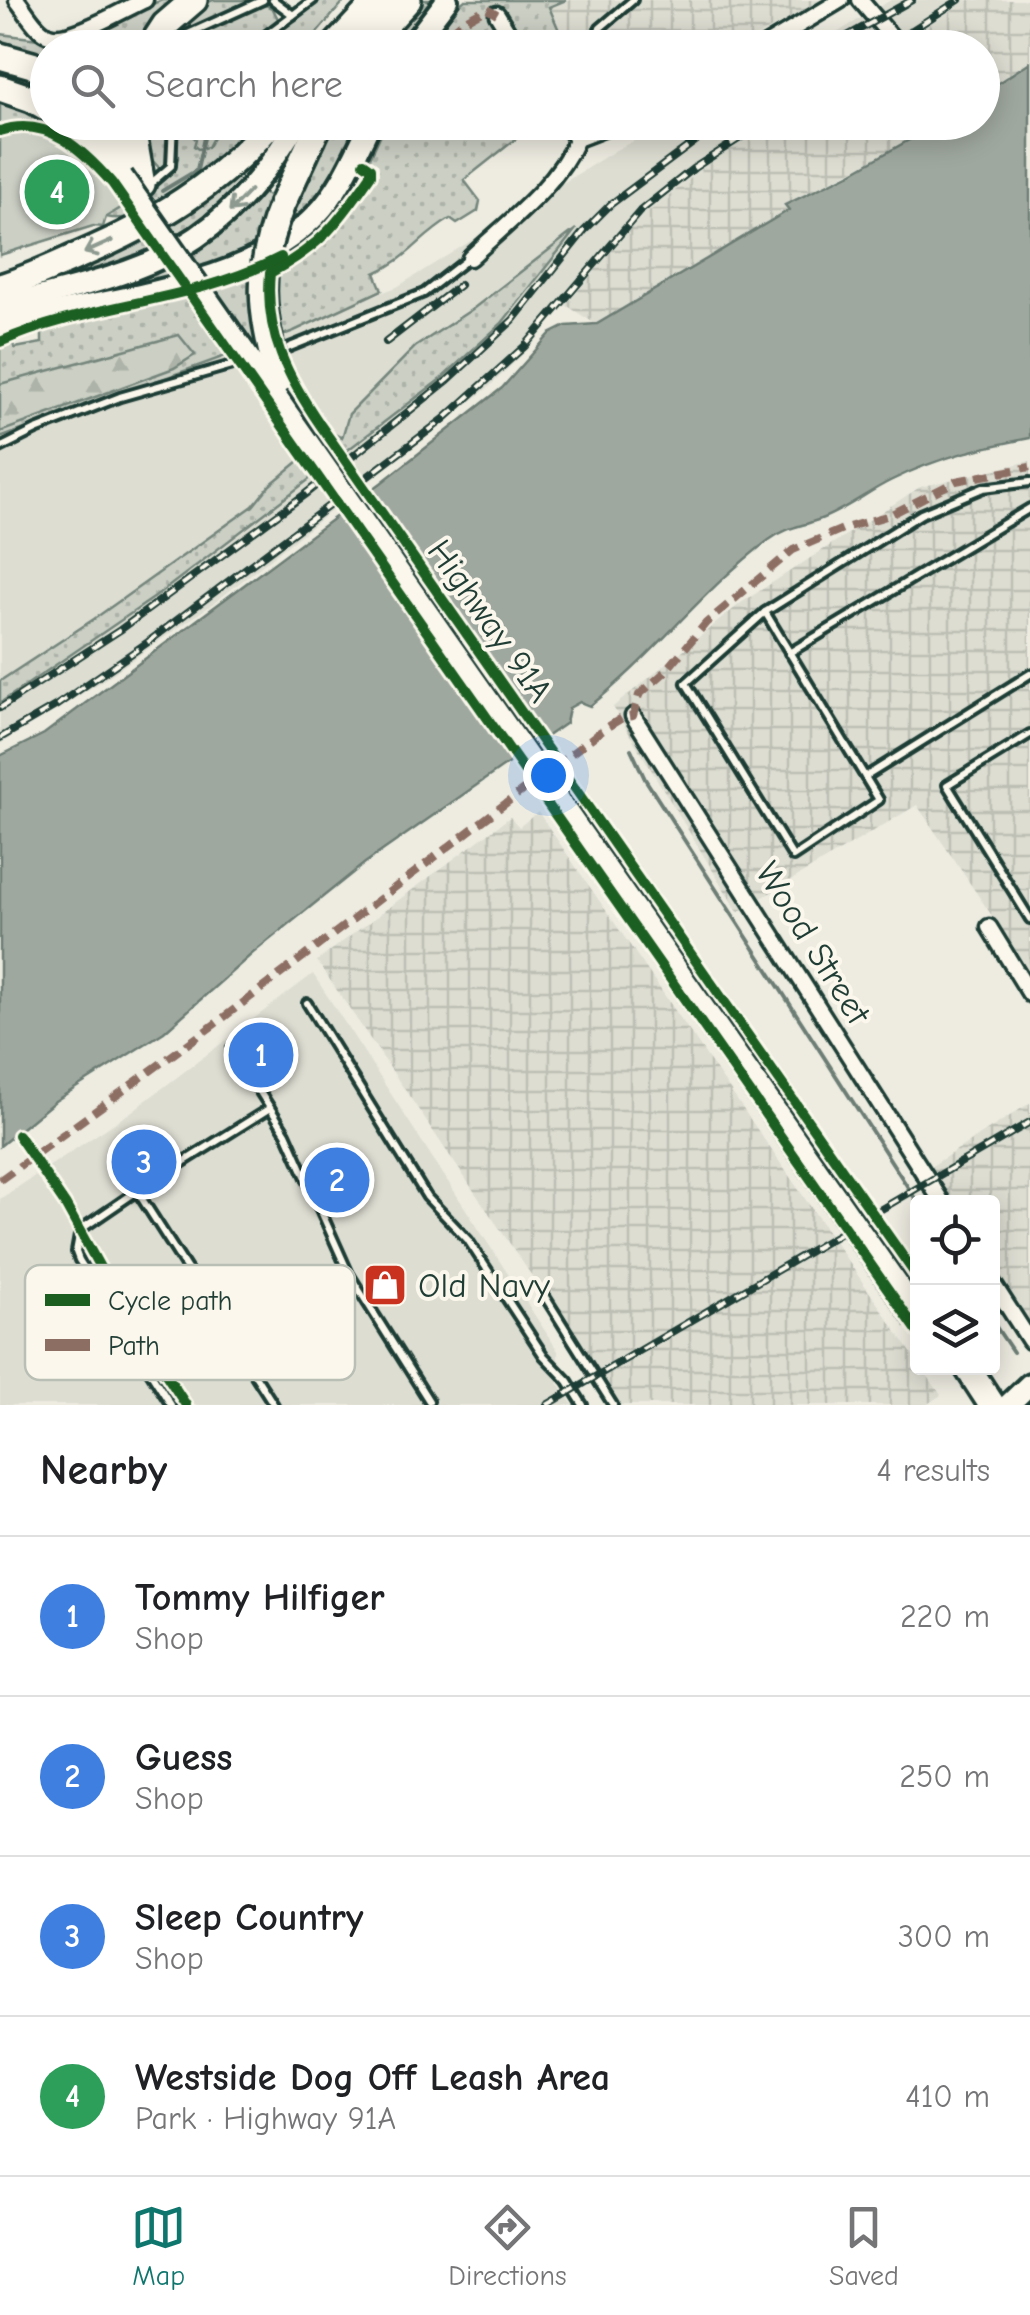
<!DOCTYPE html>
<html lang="en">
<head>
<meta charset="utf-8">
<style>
	:root { --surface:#fff; --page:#f6f6f6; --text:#202124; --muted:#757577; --line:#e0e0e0; --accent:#0f766e }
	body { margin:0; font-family:"Comic Neue",sans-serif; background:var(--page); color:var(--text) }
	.controls { position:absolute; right:30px; bottom:30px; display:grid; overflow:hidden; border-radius:10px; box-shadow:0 5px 25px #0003 }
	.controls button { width:90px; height:90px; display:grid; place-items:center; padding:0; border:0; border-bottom:2px solid var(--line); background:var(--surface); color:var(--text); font:50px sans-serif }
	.you { position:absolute; left:548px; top:775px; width:35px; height:35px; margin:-25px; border:8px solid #fff; border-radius:50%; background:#1a73e8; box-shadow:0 0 0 15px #1a73e833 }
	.badge { display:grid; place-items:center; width:65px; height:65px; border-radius:50%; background:var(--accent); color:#fff; font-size:32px; font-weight:700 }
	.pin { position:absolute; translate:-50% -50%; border:5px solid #fff; box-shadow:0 2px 10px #0006 }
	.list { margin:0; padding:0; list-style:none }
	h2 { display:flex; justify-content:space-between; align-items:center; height:130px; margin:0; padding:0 40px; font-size:42px }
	h2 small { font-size:32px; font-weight:400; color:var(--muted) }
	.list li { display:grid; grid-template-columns:65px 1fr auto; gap:30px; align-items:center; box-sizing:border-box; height:160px; padding:0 40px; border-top:2px solid var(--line) }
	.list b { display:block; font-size:38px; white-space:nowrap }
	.list p { margin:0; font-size:32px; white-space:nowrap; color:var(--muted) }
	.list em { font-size:32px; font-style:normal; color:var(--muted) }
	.icon { flex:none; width:55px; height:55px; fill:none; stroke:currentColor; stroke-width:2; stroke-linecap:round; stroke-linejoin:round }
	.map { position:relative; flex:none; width:1030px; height:1405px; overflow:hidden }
	.search { position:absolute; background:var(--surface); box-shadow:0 5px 25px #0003; left:30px; right:30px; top:30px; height:110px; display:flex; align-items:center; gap:25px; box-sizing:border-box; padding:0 35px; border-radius:55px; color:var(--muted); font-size:38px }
	.sheet { height:770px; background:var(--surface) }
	nav { display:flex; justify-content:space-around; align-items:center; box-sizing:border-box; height:140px; border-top:2px solid var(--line); background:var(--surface); font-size:28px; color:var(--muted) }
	nav a { display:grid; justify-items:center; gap:5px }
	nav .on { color:var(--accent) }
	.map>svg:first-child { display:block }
	.built { fill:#ddddd2 }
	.industrial { fill:url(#industrial-grid) }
	.grass { fill:url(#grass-dots); stroke:#75867c; stroke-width:2.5 }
	.forest { fill:url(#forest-firs); stroke:#75867c; stroke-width:2.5 }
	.wetland { fill:url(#wetland-marsh); stroke:#75867c; stroke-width:2.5 }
	.green { fill:#cbcfc4; stroke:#75867c; stroke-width:2.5 }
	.water { fill:#9fa89f; stroke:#6c7d74; stroke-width:2.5 }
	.pier { fill:#eeece1 }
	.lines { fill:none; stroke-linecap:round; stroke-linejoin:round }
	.stream { stroke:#6c7d74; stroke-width:4 }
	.lane-casing { stroke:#1f3d34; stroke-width:14 }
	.street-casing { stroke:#1f3d34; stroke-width:21 }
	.secondary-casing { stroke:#1f3d34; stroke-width:28 }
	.primary-casing { stroke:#1f3d34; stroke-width:28 }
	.highway-casing { stroke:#1f3d34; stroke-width:32 }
	.lane { stroke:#fbf7ec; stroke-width:6 }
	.street { stroke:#fbf7ec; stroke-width:14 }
	.secondary { stroke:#fbf7ec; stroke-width:20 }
	.primary { stroke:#fbf7ec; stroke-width:20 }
	.highway { stroke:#fbf7ec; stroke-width:25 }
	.rail-casing { stroke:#1f3d34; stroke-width:8 }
	.rail { stroke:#fbf7ec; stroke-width:4; stroke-dasharray:11; stroke-linecap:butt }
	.highway-bridge-casing { stroke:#1f3d34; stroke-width:32; stroke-linecap:butt }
	.highway-bridge { stroke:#fbf7ec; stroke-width:25 }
	.quiet { stroke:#8d6e63; stroke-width:8; stroke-dasharray:15 8; stroke-linecap:butt }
	.cycleway-casing { stroke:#fbf7ec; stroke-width:16 }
	.cycleway { stroke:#1b5e20; stroke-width:10 }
	.oneway { stroke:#8d9a90 }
	.labels { text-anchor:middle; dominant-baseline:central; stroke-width:8; stroke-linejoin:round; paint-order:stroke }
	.street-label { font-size:35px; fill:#1f3d34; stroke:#fbf7ec }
	.poi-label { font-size:35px; fill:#1f3d34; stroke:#fbf7ec; text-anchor:start }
	.key { fill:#fbf7ec; stroke:#b9bfb5; stroke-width:2.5 }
	.key-label { font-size:28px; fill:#1f3d34 }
</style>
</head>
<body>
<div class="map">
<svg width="1030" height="1405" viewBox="0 0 1030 1405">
	<defs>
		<pattern id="industrial-grid" width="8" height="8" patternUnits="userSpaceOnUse" patternTransform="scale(2.5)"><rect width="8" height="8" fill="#ddddd2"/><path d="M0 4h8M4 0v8" fill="none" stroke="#bdbfb5"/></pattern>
		<pattern id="grass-dots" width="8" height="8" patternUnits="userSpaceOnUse" patternTransform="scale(2.5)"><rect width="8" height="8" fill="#cbcfc4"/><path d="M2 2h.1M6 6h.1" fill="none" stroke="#aeb3a9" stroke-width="1.8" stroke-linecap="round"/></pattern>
		<pattern id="forest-firs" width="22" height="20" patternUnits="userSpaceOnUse" patternTransform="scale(2.5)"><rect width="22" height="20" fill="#cbcfc4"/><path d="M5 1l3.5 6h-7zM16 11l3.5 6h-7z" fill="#aeb3a9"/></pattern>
		<pattern id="wetland-marsh" width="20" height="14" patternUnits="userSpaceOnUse" patternTransform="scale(2.5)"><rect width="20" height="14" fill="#cbcfc4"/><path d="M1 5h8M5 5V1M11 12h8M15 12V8" fill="none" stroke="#aeb3a9"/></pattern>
	</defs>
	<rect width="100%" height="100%" fill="#eeece1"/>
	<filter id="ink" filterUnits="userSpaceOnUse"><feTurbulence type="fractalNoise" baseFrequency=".01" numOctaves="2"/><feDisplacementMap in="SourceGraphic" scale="20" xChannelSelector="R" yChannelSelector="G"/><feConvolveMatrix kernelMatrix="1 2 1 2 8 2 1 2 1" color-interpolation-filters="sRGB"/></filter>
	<g filter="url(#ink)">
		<g class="built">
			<path d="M891,0H968L892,47L812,48Z"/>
			<path d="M668,123H772L716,158L636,222L527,350L489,387L214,603L99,683L0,744V440L199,361L397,287L616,150Z"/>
			<path d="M313,974L558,1351V1383L573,1405H0V1199L131,1112Z"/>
		</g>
		<g class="industrial">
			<path d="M507,0H824L735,48L534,47Z"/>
			<path d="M968,0H1030V62L983,93L982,48H892Z"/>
			<path d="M772,123H939L915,138L786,204L789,209L597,325L566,305L636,222L716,158Z"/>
			<path d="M1030,461V972L917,805L738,912L613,707L741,603L920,487Z"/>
			<path d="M538,812L917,1361L918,1368H922L941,1395L926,1405H620L317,961L510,817L519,827Z"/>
			<path d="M1030,1103V1324L993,1267L992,1202H949L927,1169Z"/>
		</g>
		<g class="grass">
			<path d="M162,0H177L139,47L48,48L47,61L0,44V34L38,39L57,45Z"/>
			<path d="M213,0H251L169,37L206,3Z"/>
			<path d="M318,0H345L305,47L255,48Z"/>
			<path d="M421,0H436L395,47L373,48Z"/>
			<path d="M465,0H566L549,7L566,47L426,48L454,9Z"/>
			<path d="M262,3L273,9L278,19L245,47L169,48Z"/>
			<path d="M0,99L47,117L48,122L51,123L58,133L21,122L0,128Z"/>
			<path d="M139,123H169V162L162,171L152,160L146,163Z"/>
			<path d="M176,123H250C220,158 157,229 106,217L172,171L178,158Z"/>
			<path d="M280,123H286L276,142L228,201L209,212L186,233L156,253L49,286L0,295L36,283Z"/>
			<path d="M328,123H362C348,151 330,195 307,216C237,280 92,296 0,314L223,229L263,192L274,201Z"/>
			<path d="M386,123H536L464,180L480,201L478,211L457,224L450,219C418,238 410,258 375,273L382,290L294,331L0,438V343L10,339L15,348L42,343V328L258,276L320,230L351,190L359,196L378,170L369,160Z"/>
			<path d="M576,229L502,323L442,378L155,597L0,703V681L94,619L253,506L270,485L333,433L342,438L349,414L415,347L474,308Z"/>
		</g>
		<path class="forest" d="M179,335L195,355L174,368L0,432V384Z"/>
		<path class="wetland" d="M186,123H210L216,132L208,147L198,149L194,146L196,139L182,126Z"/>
		<path class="green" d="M20,129C68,134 99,168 124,206L106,217L103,227L93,226L0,255V135Z"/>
		<path class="water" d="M1030,62V438C979,448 939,457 892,480C867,492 844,511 818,520C799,527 787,527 769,540C703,589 654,656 590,706L580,702L569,708L566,723L365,863L253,953L164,1032L55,1101L0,1146V756L44,734L381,483L502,388L550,334L566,326L597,324L789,210L785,205L851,173L939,123L982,122L983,93Z"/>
		<path class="pier" d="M367,487L546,743L516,764L337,509Z"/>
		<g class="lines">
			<g class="stream">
				<path d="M162,191L197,170L205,133"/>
				<path d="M631,749L645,779L918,1203"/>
				<path d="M992,1321L1013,1352"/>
			</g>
			<defs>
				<g id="lane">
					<path d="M273,0L293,15"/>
					<path d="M164,45L263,0"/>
					<path d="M249,48L313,0"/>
					<path d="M588,48L600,28L633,0"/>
					<path d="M149,185L171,166L173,122"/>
					<path d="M280,351L424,293L469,258"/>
					<path d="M0,448L36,430L120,397L239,363"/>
					<path d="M765,612L879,800L793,857L686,683Z"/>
					<path d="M765,612L921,514L983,488L1030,482"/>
					<path d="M789,653L1030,508"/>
					<path d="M1030,734L947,785L1030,919"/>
					<path d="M865,777L1030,674"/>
					<path d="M307,1003L427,1197L468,1240L544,1356L568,1381L583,1405"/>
					<path d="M232,1048L286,1133L349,1274L429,1401"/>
					<path d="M137,1191L274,1405"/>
					<path d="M544,1295L613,1405"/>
					<path d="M171,1405L79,1260L76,1252L80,1230L137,1191L270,1108"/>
				</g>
				<g id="street">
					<path d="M17,0C26,11 36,31 49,35C69,43 124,9 145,0"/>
					<path d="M860,0L900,47"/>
					<path d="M497,14L518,48"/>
					<path d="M761,48L841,0"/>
					<path d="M564,122L577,139"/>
					<path d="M470,258C508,222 556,187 577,139L621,122"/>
					<path d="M633,716L942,1202"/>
					<path d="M989,927L1030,994"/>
					<path d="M992,1282L1030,1341"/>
				</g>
				<path id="secondary" d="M1008,1405L1030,1384"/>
				<g id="primary">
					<path d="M410,48L447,0"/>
					<path d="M0,307C144,270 216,259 297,122"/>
					<path d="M0,326C98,297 243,292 316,215C341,189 355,155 371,122"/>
				</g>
				<g id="highway">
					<path d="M150,48L165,25L194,0"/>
					<path d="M333,48L378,0"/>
					<path d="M364,48L408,0"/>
					<path d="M0,56L32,65L48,75"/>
					<path d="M0,88L32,99L48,108"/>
					<path d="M67,122L110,167"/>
					<path d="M94,122L129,173L142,184"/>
					<path d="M131,122L141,179"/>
					<path d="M282,204L320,122"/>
					<path d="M0,287C28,279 54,266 80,255C155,223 219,185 272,122"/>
					<path d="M968,1368L992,1405"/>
				</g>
			</defs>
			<use href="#lane" class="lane-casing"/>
			<use href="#street" class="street-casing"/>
			<use href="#secondary" class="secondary-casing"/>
			<use href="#primary" class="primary-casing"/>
			<use href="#highway" class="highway-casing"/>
			<use href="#lane" class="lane"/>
			<use href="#street" class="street"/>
			<use href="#secondary" class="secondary"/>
			<use href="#primary" class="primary"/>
			<use href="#highway" class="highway"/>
			<defs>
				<g id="rail">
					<path d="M826,48L912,0"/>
					<path d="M884,48L959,0"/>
					<path d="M386,342L460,285"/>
					<path d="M0,708L120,630L304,495L448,380L513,320L584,231L611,204L721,122"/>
					<path d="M0,738L57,705L148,642L444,419L525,346L640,211L694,168L765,122"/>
					<path d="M547,1405L1030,1122"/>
				</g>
			</defs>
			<use href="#rail" class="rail-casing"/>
			<use href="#rail" class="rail"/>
			<defs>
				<g id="highway-bridge">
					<path d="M120,178L918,1318"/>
					<path d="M279,380C260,313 255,270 282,204"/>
				</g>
			</defs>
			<use href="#highway-bridge" class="highway-bridge-casing"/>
			<use href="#highway-bridge" class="highway-bridge"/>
			<g class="quiet">
				<path d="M432,48L465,20L487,8L497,14"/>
				<path d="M0,1180L215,1024L601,731L622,718L633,716L639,695L665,672L706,623L793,550L845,528L890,515L956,481L1030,467"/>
			</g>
			<defs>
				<g id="cycleway">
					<path d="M0,131C47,115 83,150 112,183L918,1332"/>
					<path d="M364,163L371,168V175C338,223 322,245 270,273C264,333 288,378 321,426L918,1278"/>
					<path d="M0,342C90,302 193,303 281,257"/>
					<path d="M18,1135L65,1204L119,1302L186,1405"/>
				</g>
			</defs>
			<use href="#cycleway" class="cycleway-casing"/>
			<use href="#cycleway" class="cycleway"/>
		</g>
		<defs><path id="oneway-shaft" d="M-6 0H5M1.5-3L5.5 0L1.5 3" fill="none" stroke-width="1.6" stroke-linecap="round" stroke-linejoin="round" transform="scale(2.5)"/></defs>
		<g class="oneway">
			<use href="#oneway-shaft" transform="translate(240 201) rotate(134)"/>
			<use href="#oneway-shaft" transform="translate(98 247) rotate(156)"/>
		</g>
	</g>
	<defs>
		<symbol id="shop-square" viewBox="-11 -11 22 22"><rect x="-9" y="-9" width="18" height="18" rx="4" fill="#c8321e" stroke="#fbf7ec"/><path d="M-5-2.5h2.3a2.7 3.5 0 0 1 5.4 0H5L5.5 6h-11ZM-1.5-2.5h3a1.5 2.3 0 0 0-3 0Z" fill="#fff"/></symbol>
	</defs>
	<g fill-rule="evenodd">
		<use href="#shop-square" x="360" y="1260" width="50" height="50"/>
	</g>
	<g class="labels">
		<g class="street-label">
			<text transform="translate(490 621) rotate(55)">Highway 91A</text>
			<text transform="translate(813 943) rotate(58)">Wood Street</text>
		</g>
		<g class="poi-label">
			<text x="418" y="1285">Old Navy</text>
		</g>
	</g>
	<rect x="25" y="1265" width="330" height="115" rx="15" class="key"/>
	<rect x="45" y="1294" width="45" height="12" fill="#1b5e20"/>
	<rect x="45" y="1339" width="45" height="12" fill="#8d6e63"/>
	<g class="key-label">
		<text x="108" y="1310">Cycle path</text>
		<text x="108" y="1355">Path</text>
	</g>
</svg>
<div class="controls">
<button><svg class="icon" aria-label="locate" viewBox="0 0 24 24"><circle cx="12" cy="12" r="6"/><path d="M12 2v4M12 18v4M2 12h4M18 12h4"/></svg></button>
<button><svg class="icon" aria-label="layers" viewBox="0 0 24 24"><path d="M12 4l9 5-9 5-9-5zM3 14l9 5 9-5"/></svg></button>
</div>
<div class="you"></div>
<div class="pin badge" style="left:261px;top:1055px;background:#3f7fe0">1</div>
<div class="pin badge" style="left:337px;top:1180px;background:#3f7fe0">2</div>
<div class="pin badge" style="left:144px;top:1162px;background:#3f7fe0">3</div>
<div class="pin badge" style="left:57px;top:192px;background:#2e9e5b">4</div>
<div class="search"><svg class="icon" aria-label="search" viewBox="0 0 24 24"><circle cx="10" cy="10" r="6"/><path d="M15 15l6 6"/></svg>Search here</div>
</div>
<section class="sheet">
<h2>Nearby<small>4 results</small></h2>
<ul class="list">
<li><span class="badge" style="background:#3f7fe0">1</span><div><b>Tommy Hilfiger</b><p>Shop</p></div><em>220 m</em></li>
<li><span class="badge" style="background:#3f7fe0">2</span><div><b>Guess</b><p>Shop</p></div><em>250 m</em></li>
<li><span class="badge" style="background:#3f7fe0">3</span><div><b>Sleep Country</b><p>Shop</p></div><em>300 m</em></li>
<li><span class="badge" style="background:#2e9e5b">4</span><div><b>Westside Dog Off Leash Area</b><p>Park · Highway 91A</p></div><em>410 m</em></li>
</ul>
</section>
<nav>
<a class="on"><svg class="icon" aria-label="map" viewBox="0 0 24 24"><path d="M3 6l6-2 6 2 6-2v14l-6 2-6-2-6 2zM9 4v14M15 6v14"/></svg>Map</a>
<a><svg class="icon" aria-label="directions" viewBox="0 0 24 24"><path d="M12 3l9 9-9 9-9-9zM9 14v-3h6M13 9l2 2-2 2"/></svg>Directions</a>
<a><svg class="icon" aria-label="saved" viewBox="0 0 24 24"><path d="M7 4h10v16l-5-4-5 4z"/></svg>Saved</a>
</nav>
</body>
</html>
